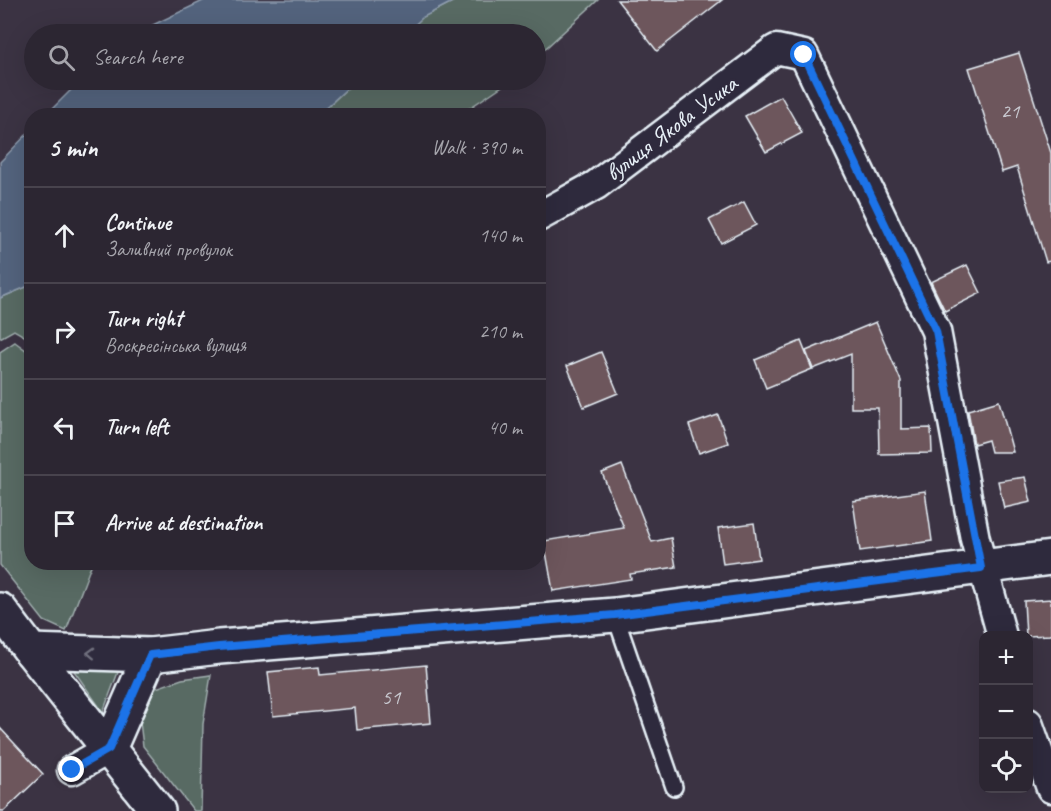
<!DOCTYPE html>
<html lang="en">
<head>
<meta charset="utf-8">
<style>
	:root { --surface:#2c2632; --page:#342e3a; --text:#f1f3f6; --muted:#a6a5ac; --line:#48434d }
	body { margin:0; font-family:Caveat,sans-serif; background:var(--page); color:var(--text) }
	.controls { position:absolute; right:18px; bottom:18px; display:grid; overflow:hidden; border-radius:12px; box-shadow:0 6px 24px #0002 }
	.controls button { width:54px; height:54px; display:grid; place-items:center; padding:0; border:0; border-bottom:2px solid var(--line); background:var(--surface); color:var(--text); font:30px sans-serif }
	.stop { position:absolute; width:18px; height:18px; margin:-14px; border:4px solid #1a73e8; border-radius:50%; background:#fff }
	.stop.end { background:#1a73e8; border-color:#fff; box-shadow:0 2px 6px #0008 }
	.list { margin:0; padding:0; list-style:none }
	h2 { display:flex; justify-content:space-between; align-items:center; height:78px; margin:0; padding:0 24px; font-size:26px }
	h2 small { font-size:20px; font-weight:400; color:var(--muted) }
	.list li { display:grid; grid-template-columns:39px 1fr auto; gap:18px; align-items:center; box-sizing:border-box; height:96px; padding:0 24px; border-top:2px solid var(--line) }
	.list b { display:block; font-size:22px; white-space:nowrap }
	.list p { margin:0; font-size:20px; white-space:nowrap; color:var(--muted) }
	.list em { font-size:20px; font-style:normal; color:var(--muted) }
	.icon { flex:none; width:33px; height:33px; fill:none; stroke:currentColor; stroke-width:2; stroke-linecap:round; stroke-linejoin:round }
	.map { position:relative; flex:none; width:1051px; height:811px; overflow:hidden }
	.search { position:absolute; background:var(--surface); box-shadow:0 6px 24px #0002; left:24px; top:24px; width:522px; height:66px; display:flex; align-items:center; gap:15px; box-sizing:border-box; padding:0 21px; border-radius:33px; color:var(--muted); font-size:22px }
	.panel { position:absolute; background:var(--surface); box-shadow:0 6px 24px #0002; left:24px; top:108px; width:522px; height:462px; border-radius:24px }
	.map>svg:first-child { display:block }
	.green { fill:#586b64; stroke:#a0aeae; stroke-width:1.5 }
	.water { fill:#52647d; stroke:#8e9cae; stroke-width:1.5 }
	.building { fill:#6d575c; stroke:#e8f1f8; stroke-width:1.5 }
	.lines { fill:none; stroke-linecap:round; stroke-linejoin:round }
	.service-casing { stroke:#e8f1f8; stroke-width:20 }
	.minor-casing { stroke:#e8f1f8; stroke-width:33 }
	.tertiary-casing { stroke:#e8f1f8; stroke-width:38 }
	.service { stroke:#2f2a3d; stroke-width:15 }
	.minor { stroke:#2f2a3d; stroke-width:28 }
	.tertiary { stroke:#2f2a3d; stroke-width:33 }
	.oneway { stroke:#70707e }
	.route { stroke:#1a73e8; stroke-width:8 }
	.labels { text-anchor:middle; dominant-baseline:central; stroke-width:5; stroke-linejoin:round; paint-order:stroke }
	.number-label { font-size:21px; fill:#c9cad1 }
	.street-label { font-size:24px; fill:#e8f1f8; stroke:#2f2a3d }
</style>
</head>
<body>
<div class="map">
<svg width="1051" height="811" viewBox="0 0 1051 811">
	<rect width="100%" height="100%" fill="#3b3343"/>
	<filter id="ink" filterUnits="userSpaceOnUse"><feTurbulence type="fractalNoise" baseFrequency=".0167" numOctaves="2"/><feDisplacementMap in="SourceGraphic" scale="12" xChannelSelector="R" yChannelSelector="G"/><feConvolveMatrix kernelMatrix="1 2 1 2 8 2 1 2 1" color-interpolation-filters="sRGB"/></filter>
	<g filter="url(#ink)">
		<g class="green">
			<path d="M456,0H598L536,57V34H405L423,17Z"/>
			<path d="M356,80H511L459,115L318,116Z"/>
			<path d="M31,285V340L14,330L0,338V298Z"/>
			<path d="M15,342L31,354L32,562L92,563L66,631L44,621L0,565V352Z"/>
			<path d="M120,667L103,712L72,668Z"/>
			<path d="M211,675L203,724L201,811H194L143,746L139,714L156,688L182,679Z"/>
		</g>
		<g class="water">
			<path d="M205,0H456L423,17L405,34H134Z"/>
			<path d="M81,80H356L318,115H46Z"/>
			<path d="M31,130V285L0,298V162Z"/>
		</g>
		<g class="building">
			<path d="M617,0H722L657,51Z"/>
			<path d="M1019,53L1051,153V261L1046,262L1017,167L1002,172L969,68Z"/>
			<path d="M781,96L802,133L766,152L745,116Z"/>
			<path d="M744,202L756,225L721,243L709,220Z"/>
			<path d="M967,265L981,293L945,311L931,282Z"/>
			<path d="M876,322L901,381V429L931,428L932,453L879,454L878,408H851V354L813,369L806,351Z"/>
			<path d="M801,341L812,369L766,388L755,360Z"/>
			<path d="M601,352L618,393L584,407L567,366Z"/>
			<path d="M999,401L1013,452H991L988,440L974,444L968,410Z"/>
			<path d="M718,415L728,443L699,453L689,425Z"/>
			<path d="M622,465L652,542L671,538L676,567L630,574L631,579L553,591L544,541L624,528L602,473Z"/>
			<path d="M1025,477L1031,502L1004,508L998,481Z"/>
			<path d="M925,491L932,541L860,551L853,501Z"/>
			<path d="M754,523L759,559L723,564L718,528Z"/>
			<path d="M1051,599V635L1026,636L1024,601Z"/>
			<path d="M426,665L431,723L357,730L355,708L273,716L268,672L319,667L320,675Z"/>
			<path d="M0,728L43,774L4,811H0Z"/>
		</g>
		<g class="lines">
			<defs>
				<path id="service" d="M615,615L674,787"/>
				<g id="minor">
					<path d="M538,217L596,185L776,49L804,55L936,331L975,539L1002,636"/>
					<path d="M1028,723L1051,788"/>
					<path d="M72,770L109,749"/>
				</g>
				<g id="tertiary">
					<path d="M0,610L31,651L158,811"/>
					<path d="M31,651L150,655L219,647L615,615L1051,558"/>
					<path d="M109,749L150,655"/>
				</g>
			</defs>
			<use href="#service" class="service-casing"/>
			<use href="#minor" class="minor-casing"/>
			<use href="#tertiary" class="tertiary-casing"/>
			<use href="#service" class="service"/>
			<use href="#minor" class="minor"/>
			<use href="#tertiary" class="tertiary"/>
		</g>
		<defs><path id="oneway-chevron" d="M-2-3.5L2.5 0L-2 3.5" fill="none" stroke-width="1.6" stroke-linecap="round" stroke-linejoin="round" transform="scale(1.5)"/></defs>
		<use class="oneway" href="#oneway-chevron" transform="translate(91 653) rotate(-178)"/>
	</g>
	<g class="lines" filter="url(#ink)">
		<path class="route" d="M72,770L109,749L150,655L219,647L615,615L981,568L936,331L804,55"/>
	</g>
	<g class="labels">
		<g class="number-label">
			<text x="1010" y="111">21</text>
			<text x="391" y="697">51</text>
		</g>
		<g class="street-label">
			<text transform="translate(671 128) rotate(-37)">вулиця Якова Усика</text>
		</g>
	</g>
</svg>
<div class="controls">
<button>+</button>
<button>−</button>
<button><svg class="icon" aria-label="locate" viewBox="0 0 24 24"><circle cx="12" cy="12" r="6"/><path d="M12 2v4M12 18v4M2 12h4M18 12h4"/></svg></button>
</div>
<div class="stop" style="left:804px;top:55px"></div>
<div class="stop end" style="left:72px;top:770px"></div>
<div class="search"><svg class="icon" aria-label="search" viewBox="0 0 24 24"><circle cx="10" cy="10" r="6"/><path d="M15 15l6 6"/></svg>Search here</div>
<section class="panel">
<h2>5 min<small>Walk · 390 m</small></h2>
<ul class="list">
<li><svg class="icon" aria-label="ahead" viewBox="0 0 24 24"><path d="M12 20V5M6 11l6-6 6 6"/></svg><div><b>Continue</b><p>Заливний провулок</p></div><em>140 m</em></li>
<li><svg class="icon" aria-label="right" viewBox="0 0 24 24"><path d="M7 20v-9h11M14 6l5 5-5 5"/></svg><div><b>Turn right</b><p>Воскресінська вулиця</p></div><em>210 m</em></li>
<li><svg class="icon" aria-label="left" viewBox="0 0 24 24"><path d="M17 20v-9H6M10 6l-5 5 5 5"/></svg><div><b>Turn left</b></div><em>40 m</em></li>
<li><svg class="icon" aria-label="arrive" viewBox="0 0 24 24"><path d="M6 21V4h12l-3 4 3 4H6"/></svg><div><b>Arrive at destination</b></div></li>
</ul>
</section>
</div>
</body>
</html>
